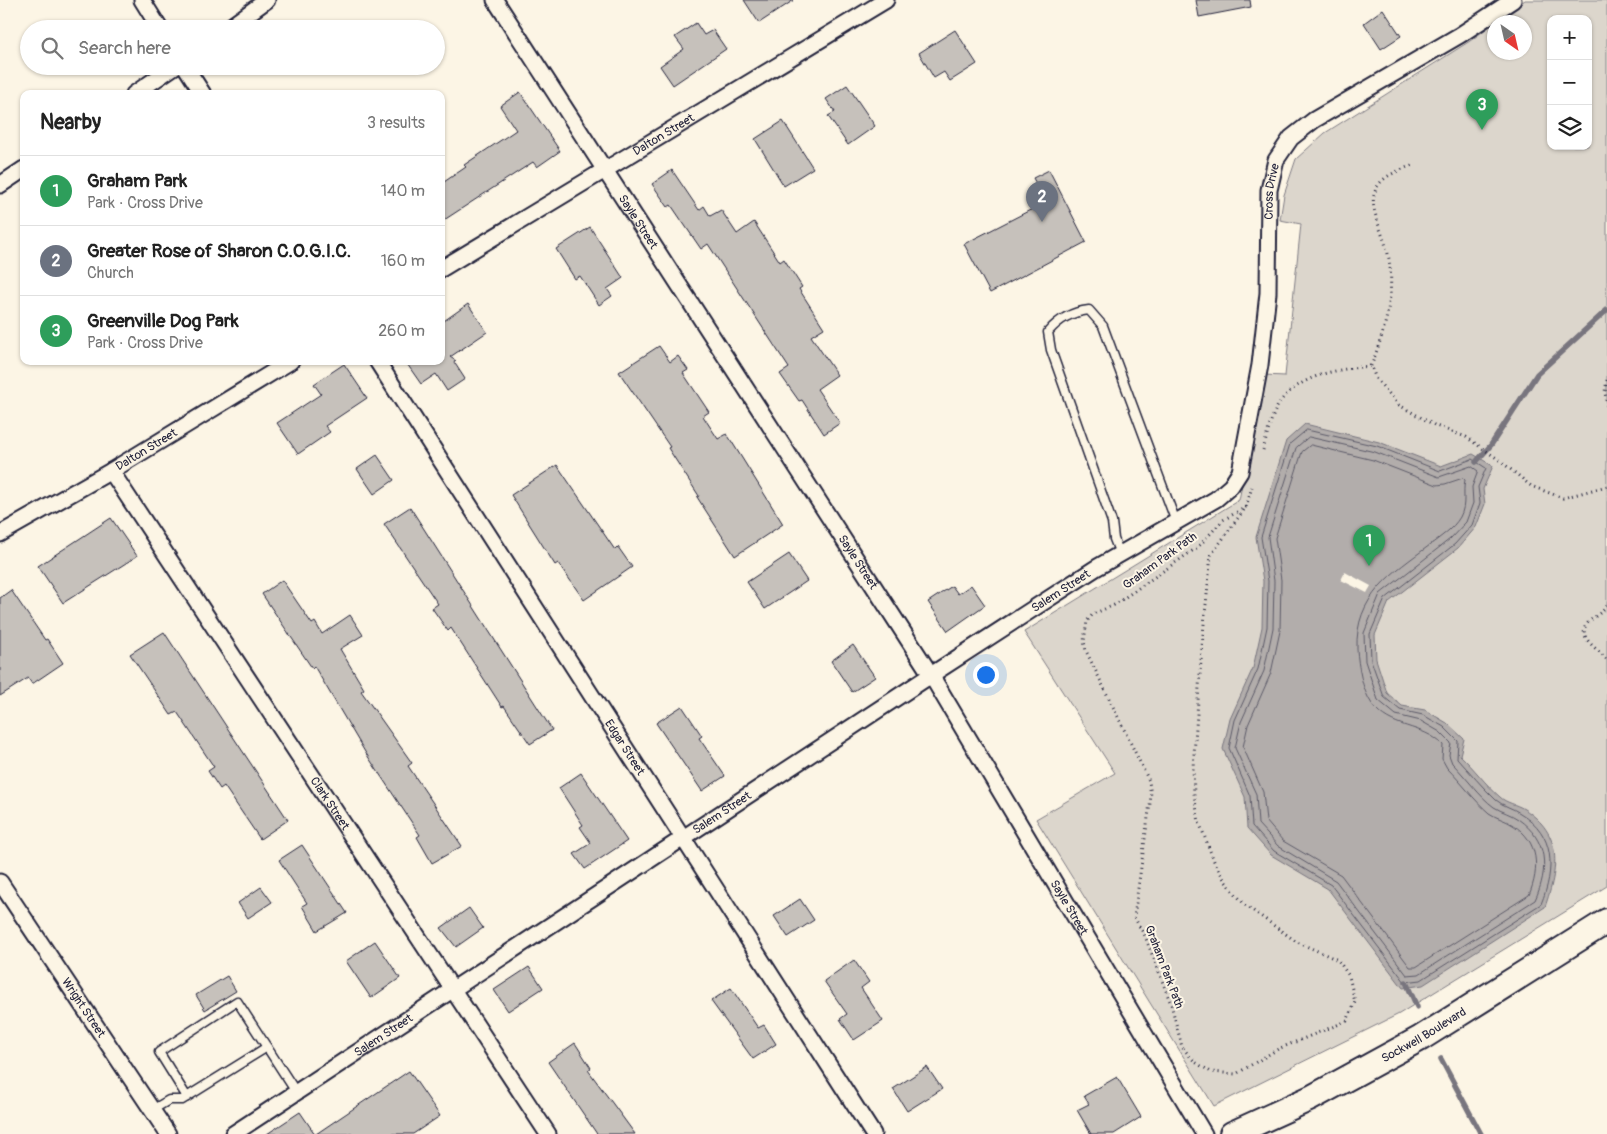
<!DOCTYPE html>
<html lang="en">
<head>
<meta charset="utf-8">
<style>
	:root { --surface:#fff; --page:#f2f2f2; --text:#222; --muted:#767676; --line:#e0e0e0; --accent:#7c3aed }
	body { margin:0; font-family:Pangolin,sans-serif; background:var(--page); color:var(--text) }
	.controls { position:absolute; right:15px; top:15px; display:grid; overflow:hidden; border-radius:10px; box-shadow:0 1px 4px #0004 }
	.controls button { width:45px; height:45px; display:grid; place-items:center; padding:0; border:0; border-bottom:1px solid var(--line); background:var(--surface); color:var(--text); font:25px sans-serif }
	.compass { position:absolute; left:1487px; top:15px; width:45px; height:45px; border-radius:50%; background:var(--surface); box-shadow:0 1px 4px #0004; rotate:146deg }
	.you { position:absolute; left:985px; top:674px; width:18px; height:18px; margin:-12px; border:4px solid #fff; border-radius:50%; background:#1a73e8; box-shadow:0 0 0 8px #1a73e833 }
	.badge { display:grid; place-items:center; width:32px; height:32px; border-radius:50%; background:var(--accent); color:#fff; font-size:16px; font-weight:700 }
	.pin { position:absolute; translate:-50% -41px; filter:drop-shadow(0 1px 2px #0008) }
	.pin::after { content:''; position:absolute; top:26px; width:18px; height:15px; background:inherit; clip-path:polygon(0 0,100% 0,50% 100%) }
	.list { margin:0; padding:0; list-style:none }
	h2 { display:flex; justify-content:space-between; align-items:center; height:65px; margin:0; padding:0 20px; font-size:21px }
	h2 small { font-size:16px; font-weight:400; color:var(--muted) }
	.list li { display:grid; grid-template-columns:32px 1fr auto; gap:15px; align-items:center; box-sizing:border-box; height:70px; padding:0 20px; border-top:1px solid var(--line) }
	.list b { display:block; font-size:19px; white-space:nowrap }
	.list p { margin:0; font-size:16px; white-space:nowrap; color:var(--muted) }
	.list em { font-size:16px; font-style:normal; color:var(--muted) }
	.icon { flex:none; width:28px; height:28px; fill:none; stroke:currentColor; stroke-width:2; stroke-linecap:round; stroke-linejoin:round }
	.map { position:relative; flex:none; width:1607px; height:1134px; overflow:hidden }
	.search { position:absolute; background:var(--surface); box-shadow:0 1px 4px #0004; left:20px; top:20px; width:425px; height:55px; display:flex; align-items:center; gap:12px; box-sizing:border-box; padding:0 18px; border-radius:28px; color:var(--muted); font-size:19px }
	.panel { position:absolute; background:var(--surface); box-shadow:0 1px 4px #0004; left:20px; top:90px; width:425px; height:275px; border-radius:10px }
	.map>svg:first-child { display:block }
	.green { fill:#dcd6cc; stroke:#7f7c84; fill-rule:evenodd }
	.water { fill:#b2adab; stroke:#78757e }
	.pier { fill:#fcf5e5 }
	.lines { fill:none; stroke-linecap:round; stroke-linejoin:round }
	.shore { stroke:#5c5a68; stroke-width:1 }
	.stream { stroke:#78757e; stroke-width:5.5 }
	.building { fill:#c6c1bb; stroke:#22223b }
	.lane-casing { stroke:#22223b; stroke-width:11 }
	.street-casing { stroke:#22223b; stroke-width:19 }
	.primary-casing { stroke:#22223b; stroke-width:28 }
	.path { stroke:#22223b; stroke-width:3; stroke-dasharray:1 4; stroke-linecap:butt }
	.lane { stroke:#fcf5e5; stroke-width:8 }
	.street { stroke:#fcf5e5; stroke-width:15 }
	.primary { stroke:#fcf5e5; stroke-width:24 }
	.labels { text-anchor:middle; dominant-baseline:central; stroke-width:4; stroke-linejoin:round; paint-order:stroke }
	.street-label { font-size:12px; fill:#22223b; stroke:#fcf5e5 }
</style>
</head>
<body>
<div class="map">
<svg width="1607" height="1134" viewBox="0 0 1607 1134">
	<rect width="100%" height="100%" fill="#fcf5e5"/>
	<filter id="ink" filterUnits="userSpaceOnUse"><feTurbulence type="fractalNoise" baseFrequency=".02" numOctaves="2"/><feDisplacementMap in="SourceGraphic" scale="10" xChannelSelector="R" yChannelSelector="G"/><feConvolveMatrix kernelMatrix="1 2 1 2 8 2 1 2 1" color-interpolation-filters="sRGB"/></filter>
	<g filter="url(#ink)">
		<path class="green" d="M1525,0H1607V886L1399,1014L1214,1106L1036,819L1115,773L1024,632L1239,500L1264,375L1285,376L1301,224L1280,220L1284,195L1296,159L1325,133L1470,41L1494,23V52H1524V22H1495ZM1551,19H1588V146H1551Z"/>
		<path class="water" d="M1305,424L1379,442L1441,466L1473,454L1493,466L1483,489L1485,504L1476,527L1458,548L1389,602L1375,635L1376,659L1387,693L1402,706L1425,710L1447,723L1464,739L1460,755C1474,768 1486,785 1500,797C1506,803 1516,804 1524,809C1564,834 1558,869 1545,907L1423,985L1403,988L1328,889L1271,855L1247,828L1245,797L1223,749L1230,719L1253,668L1262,627L1263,581L1256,537L1286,441Z"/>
		<path class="pier" d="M1345,572L1371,586L1367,593L1341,580Z"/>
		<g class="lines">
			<g class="shore">
				<path d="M1307,430L1377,446L1440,471L1472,459L1486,468L1478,487L1480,503L1472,525L1455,544L1385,599L1370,634L1371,660L1384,697L1400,710L1423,715L1444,727L1458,741L1457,758C1470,772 1482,787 1496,800C1503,806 1513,808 1520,813C1556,834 1555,870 1541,904L1421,980L1405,982L1331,885L1274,851L1252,826L1250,796L1229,748L1235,720L1258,669L1267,627L1268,581L1261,537L1290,444Z"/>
				<path d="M1309,437L1375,452L1439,477L1471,466L1478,471L1472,487L1473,503L1466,522L1450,539L1380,594L1364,633L1365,661L1378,700L1396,715L1421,721L1440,732L1451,743L1449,755L1452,763C1465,776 1480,797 1494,807C1502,812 1511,814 1518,819C1548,840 1549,869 1535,900L1419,974L1407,975L1336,881L1278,846L1258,824L1256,794L1235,748L1241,722L1264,671L1273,628L1274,581L1268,537L1296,448Z"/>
				<path d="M1311,445L1373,460L1437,485L1445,484L1463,478L1465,480C1462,493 1467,504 1460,517C1453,529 1440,537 1430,545C1392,573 1355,596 1357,649C1358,665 1362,690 1372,704C1390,730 1422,723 1443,745L1442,759L1447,768C1461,782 1474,800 1489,813C1496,818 1506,820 1513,825C1539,841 1540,869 1529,895L1416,967H1410L1341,875L1283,841L1266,821L1263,792L1243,747L1248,725L1271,673L1280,631L1281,580L1275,538L1302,452Z"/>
			</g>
			<g class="stream">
				<path d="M1476,462L1491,445L1537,374L1607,310"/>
				<path d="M1406,982L1417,1007"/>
				<path d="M1441,1059L1481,1134"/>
			</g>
		</g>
		<g class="building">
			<path d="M744,0H794L759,23Z"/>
			<path d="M1196,0H1250L1251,7L1199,17Z"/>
			<path d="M1383,9L1401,36L1381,49L1364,23Z"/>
			<path d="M696,23L704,35L713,30L726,49L673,85L660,66L684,49L675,37Z"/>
			<path d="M955,30L977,64L950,81L944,72L934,78L919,53Z"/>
			<path d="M847,85L875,126L848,145L828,116L835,112L826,99Z"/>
			<path d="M520,92L560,151L537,167L533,162L441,222V184L466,167L464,165L516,130L500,106Z"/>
			<path d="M783,121L813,168L784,186L755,139Z"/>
			<path d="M672,170L699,210L704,206L710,216L721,210L737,234L754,222L780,262L784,259L802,287L799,289L824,328L811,336L837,375L817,389L840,423L824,434L802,400L799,401L780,374L789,368L708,244L701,249L671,205L668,207L652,184Z"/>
			<path d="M1049,170L1086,242L990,293L964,244L1046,202L1033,178Z"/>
			<path d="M590,227L623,278L607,289L612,296L599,305L580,276L575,279L556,249Z"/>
			<path d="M468,304L487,332L450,357L456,361L454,362L465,379L447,391L436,374L421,384L405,361H441V323Z"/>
			<path d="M659,346L670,362L678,356L688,370L683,373L709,412L703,416L718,439L727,434L783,524L735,556L697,497L699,496L668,448L670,447L619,372Z"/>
			<path d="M344,364L367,398L325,426L330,432L298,454L277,423L321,394L314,384Z"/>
			<path d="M377,455L394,480L374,494L357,469Z"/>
			<path d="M557,465L615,550L618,547L632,567L584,600L558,563L555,565L511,495Z"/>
			<path d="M410,507L552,730L530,744L504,706L502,707L451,628L448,631L432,608L438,604L384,524Z"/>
			<path d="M111,518L137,556L63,603L38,566Z"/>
			<path d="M789,554L807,581L765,609L747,582Z"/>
			<path d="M282,580L312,624L315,622L322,634L350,615L363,635L340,649L364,689L361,691L412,763L408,766L462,846L432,863L417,837L420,835L365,752L314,666L312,668L262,594Z"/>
			<path d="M971,585L985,605L948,631L928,602L952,586L958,594Z"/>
			<path d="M11,590L45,640L47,639L63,663L32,684L28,678L0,696V598Z"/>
			<path d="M164,632L288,820L260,839L224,786L220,789L208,771L214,767L177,712L171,715L130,654Z"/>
			<path d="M853,645L875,677L852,692L831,661Z"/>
			<path d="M682,706L702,736L699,738L725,776L702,791L656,723Z"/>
			<path d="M581,773L627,841L585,869L574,854L591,843L580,827L583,825L559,788Z"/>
			<path d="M302,845L347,913L317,931L302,906L307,903L279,860Z"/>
			<path d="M261,887L272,902L248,918L238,903Z"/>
			<path d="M800,899L814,920L788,937L774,916Z"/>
			<path d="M469,908L483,928L456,947L441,928Z"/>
			<path d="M375,941L400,978L371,998L346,961Z"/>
			<path d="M854,960L869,982L861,988L883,1021L854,1040L840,1019L847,1014L824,981Z"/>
			<path d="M529,967L543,988L508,1011L494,990Z"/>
			<path d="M227,976L236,991L205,1010L196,995Z"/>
			<path d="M731,988L758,1028L764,1025L776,1044L753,1059L711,1001Z"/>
			<path d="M575,1043L591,1068L588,1070L635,1134H597L548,1062Z"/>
			<path d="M927,1067L942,1089L907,1111L893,1089Z"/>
			<path d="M409,1071L440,1116L413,1134H316Z"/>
			<path d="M1117,1077L1141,1117L1114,1134H1091L1077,1110L1089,1104L1084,1096Z"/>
			<path d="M300,1112L315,1134H267Z"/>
		</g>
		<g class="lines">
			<defs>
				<g id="lane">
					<path d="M1120,554L1114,539L1112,522L1051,350L1048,332C1059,319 1071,312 1089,310L1103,326L1176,522"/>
					<path d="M187,1097L159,1052L237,1001L296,1092"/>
					<path d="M152,1110L169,1100H182L267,1047"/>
				</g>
				<g id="street">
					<path d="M142,0L160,29"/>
					<path id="s1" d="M495,0L931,675L1204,1134"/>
					<path d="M227,29L267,0"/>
					<path d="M185,66L203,94"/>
					<path d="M134,94L175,66"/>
					<path d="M0,185L24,169"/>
					<path id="s2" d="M441,269L886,0"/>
					<path id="s3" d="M377,361L873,1134"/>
					<path id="s4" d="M111,471L548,1134"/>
					<path id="s5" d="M0,534L111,471L291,361"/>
					<path id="s6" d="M0,882L168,1134"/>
					<path id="s7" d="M233,1134L931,675L1096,568L1216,499L1231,486L1240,472L1260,365L1268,293L1269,190L1276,160L1291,138L1314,120L1460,35L1513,0"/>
				</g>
				<g id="primary">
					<path id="s8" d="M1232,1134L1311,1098L1421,1038L1607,921"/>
				</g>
			</defs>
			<use href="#lane" class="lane-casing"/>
			<use href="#street" class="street-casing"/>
			<use href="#primary" class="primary-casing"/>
			<g class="path">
				<path d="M1371,366C1385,331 1396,292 1388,254C1385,238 1370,210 1374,195C1378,176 1399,171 1415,164"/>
				<path d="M1607,380L1605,392L1607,407"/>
				<path d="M1263,450C1268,433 1272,409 1285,396C1308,373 1340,369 1371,366L1376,379L1399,405L1436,426L1466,437L1498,459L1531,486L1563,498L1607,486"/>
				<path d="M1246,507L1223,520L1198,547L1114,605L1093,614L1087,621L1084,641L1086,651L1149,781L1151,796L1134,917L1145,936L1171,1004L1182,1047L1195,1062L1211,1072L1236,1074L1278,1049L1347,1021L1355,1002L1349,976L1338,960L1297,942L1245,905L1225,881L1214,861L1199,822L1194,795L1193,767L1203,634L1211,555L1246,507L1252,487"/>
				<path d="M1607,606C1601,614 1591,618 1586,625C1578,639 1599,649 1607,660"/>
			</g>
			<use href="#lane" class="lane"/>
			<use href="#street" class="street"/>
			<use href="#primary" class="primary"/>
		</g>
	</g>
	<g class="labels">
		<g class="street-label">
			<text stroke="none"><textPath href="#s2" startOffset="260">Dalton Street</textPath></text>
			<text stroke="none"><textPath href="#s7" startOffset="1490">Cross Drive</textPath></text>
			<text stroke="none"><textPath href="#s1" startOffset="264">Sayle Street</textPath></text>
			<text stroke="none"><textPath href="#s5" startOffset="169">Dalton Street</textPath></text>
			<text transform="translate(1160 561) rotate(-36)">Graham Park Path</text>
			<text stroke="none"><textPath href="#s1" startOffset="669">Sayle Street</textPath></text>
			<text stroke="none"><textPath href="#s7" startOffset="990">Salem Street</textPath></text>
			<text stroke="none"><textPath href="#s3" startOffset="459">Edgar Street</textPath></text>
			<text stroke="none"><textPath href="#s4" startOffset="398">Clark Street</textPath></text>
			<text stroke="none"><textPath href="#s7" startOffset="585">Salem Street</textPath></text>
			<text stroke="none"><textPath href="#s1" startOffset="1074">Sayle Street</textPath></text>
			<text transform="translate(1164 967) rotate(69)">Graham Park Path</text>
			<text stroke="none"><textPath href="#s6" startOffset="151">Wright Street</textPath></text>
			<text stroke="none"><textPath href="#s7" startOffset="180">Salem Street</textPath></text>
			<text stroke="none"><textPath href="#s8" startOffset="216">Sockwell Boulevard</textPath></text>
		</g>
	</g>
</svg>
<div class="controls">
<button>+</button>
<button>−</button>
<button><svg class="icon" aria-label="layers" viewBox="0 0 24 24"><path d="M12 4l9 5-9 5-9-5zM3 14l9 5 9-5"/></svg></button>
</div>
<svg class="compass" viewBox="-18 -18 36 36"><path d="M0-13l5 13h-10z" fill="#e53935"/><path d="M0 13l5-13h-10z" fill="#767676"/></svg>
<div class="you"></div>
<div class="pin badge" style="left:1369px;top:566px;background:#2e9e5b">1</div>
<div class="pin badge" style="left:1042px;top:222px;background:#6b7280">2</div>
<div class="pin badge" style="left:1482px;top:130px;background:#2e9e5b">3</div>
<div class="search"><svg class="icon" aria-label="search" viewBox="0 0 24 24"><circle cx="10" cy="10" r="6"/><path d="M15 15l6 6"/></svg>Search here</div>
<section class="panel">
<h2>Nearby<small>3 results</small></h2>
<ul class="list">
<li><span class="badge" style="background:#2e9e5b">1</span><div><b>Graham Park</b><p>Park · Cross Drive</p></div><em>140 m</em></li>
<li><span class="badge" style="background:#6b7280">2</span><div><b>Greater Rose of Sharon C.O.G.I.C.</b><p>Church</p></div><em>160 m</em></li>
<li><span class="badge" style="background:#2e9e5b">3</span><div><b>Greenville Dog Park</b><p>Park · Cross Drive</p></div><em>260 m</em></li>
</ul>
</section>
</div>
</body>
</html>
